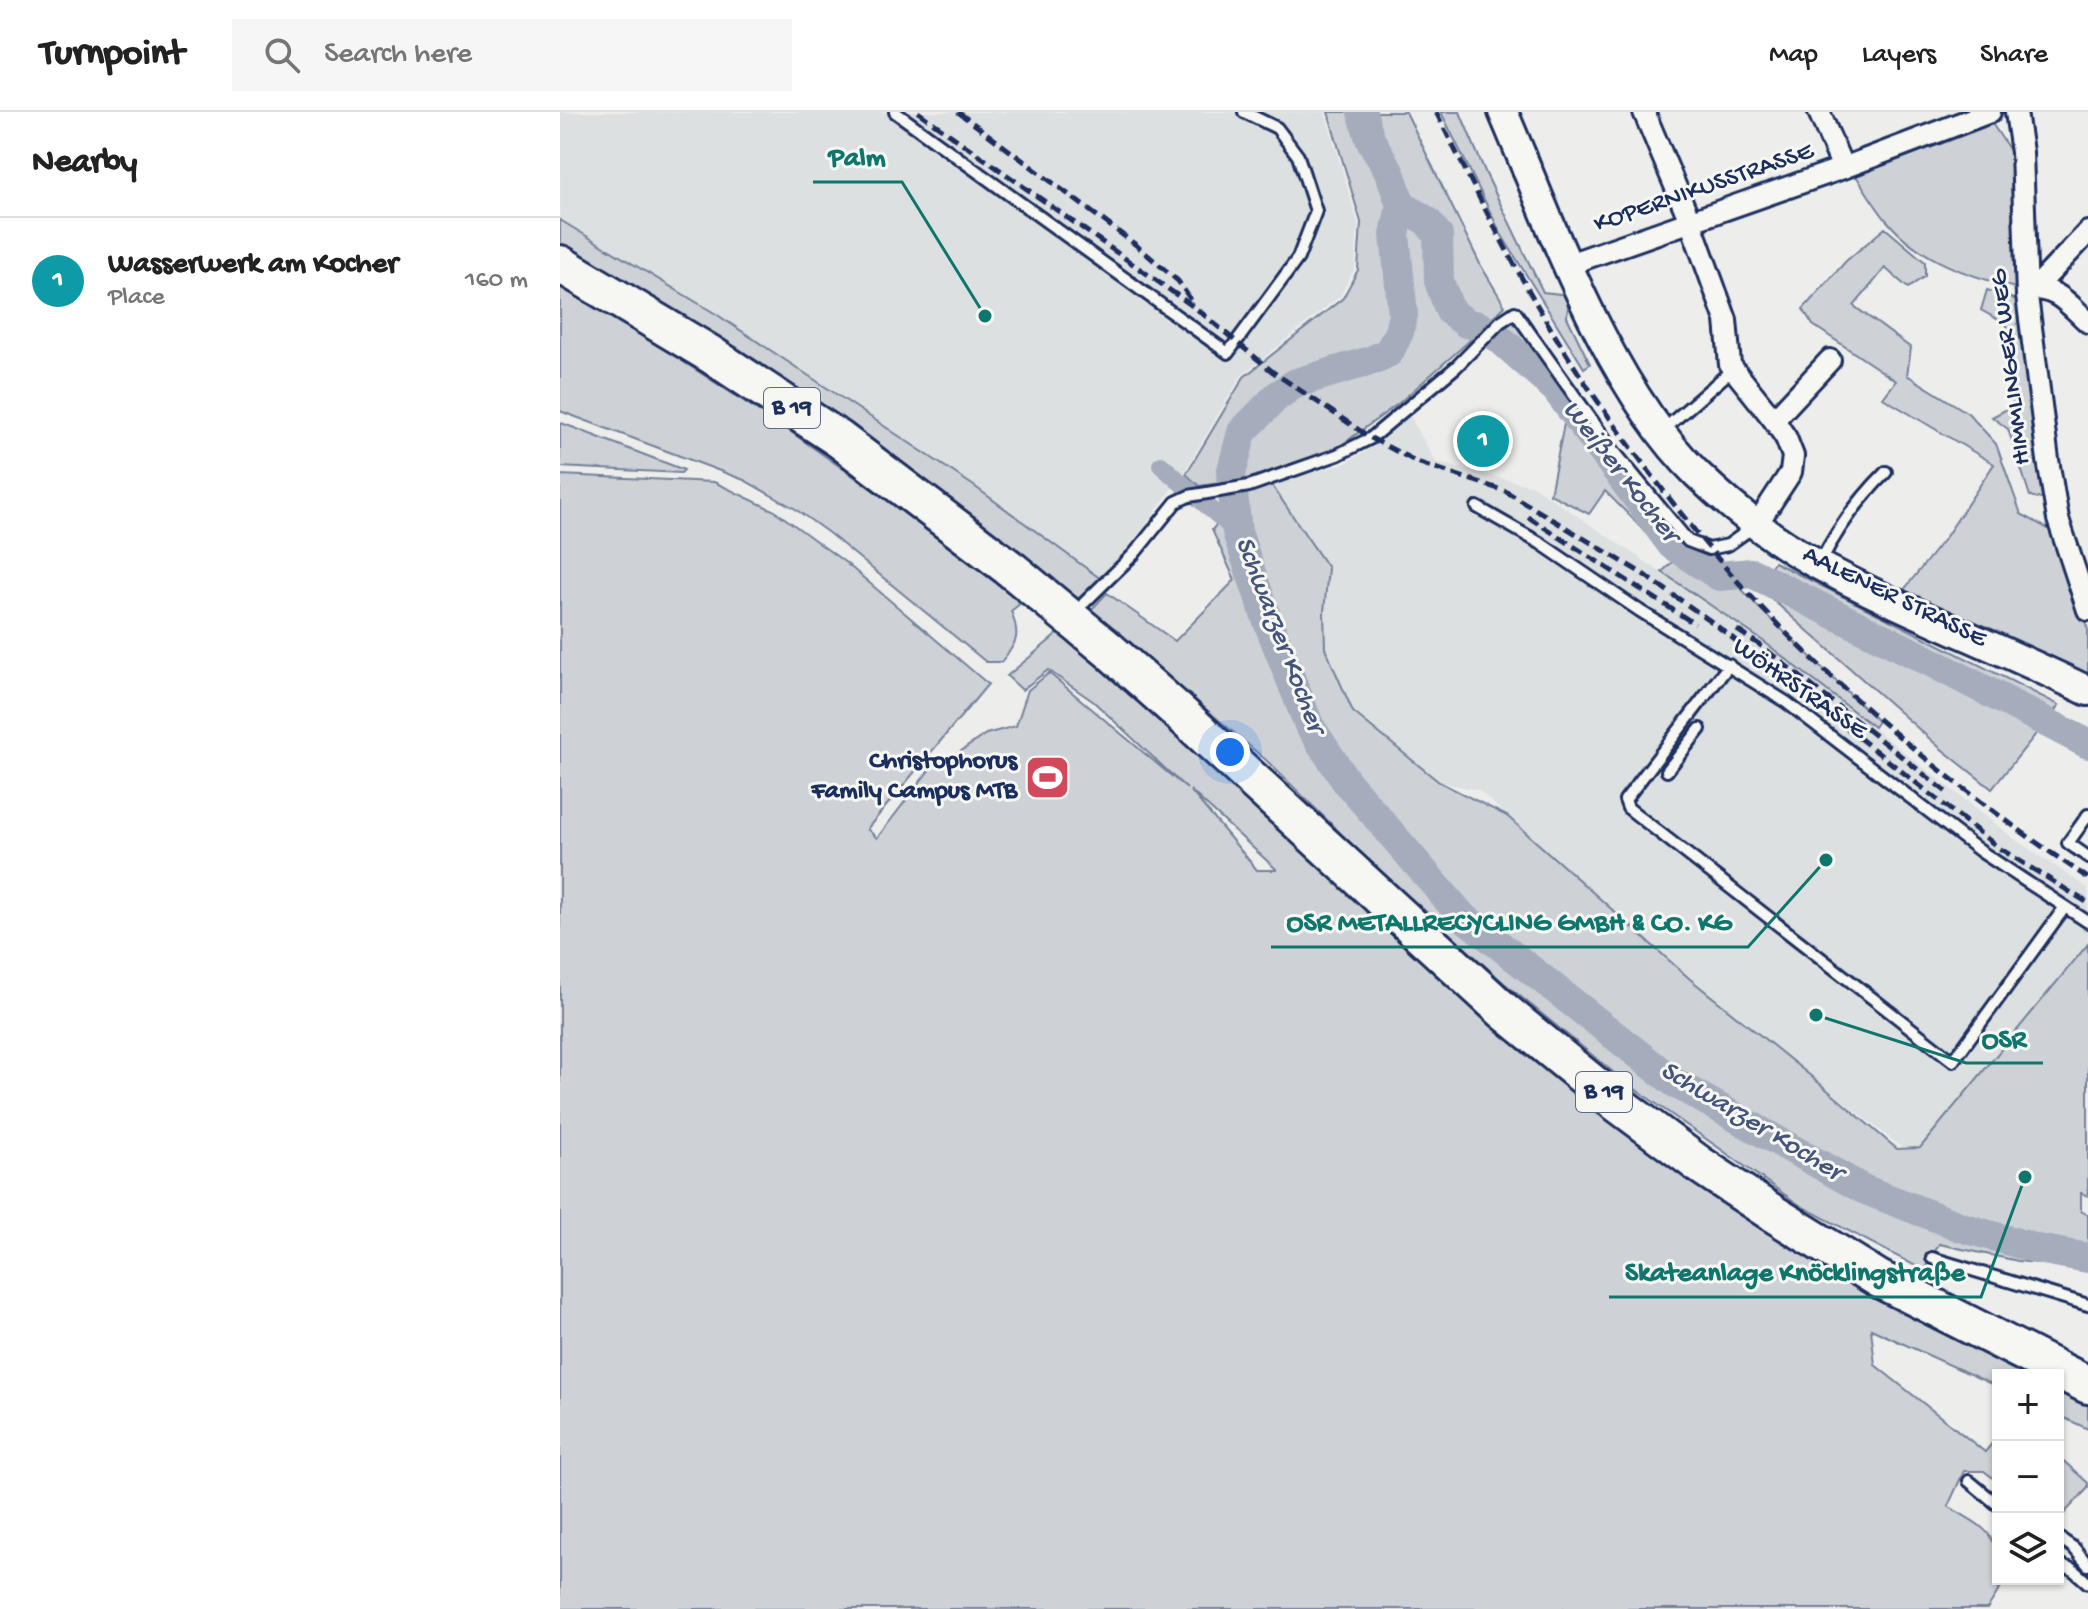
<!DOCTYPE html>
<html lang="en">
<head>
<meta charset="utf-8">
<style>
	:root { --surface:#fff; --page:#f6f6f6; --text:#222; --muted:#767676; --line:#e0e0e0; --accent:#0b8043 }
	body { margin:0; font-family:"Gochi Hand",sans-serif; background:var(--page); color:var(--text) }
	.controls { position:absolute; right:24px; bottom:24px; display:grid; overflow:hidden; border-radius:0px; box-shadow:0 2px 6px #0004 }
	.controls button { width:72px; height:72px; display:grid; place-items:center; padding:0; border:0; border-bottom:2px solid var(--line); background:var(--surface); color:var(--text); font:40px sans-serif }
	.you { position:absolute; left:670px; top:640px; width:28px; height:28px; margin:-20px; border:6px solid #fff; border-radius:50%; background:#1a73e8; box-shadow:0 0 0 12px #1a73e833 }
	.badge { display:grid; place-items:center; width:52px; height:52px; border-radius:50%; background:var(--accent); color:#fff; font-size:26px; font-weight:700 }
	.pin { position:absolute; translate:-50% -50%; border:4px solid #fff; box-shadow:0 2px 8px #0006 }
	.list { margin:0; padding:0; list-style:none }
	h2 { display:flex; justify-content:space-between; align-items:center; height:104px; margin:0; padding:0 32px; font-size:34px }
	h2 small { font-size:26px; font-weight:400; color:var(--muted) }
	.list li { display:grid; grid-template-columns:52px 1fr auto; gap:24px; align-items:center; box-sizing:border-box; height:128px; padding:0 32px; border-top:2px solid var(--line) }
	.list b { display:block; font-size:30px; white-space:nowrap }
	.list p { margin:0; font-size:26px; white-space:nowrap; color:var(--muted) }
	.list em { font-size:26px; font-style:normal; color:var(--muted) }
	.icon { flex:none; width:44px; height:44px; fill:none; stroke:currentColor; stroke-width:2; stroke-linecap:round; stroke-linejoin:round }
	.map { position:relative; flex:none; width:1528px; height:1497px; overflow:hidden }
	header { display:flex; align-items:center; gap:48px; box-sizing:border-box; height:112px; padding:0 40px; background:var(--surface); border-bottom:2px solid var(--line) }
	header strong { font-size:38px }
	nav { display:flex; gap:44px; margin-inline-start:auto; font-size:28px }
	.search { width:560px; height:72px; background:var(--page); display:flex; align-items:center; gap:20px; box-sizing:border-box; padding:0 28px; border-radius:0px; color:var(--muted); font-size:30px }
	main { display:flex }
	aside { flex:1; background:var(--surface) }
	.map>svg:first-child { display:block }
	.built { fill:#dde0e1 }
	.green { fill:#ced2d7; stroke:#74809a; stroke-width:2; fill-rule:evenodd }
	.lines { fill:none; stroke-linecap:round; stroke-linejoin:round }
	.canal { stroke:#a5acbc; stroke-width:18 }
	.river { stroke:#a5acbc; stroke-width:30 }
	.lane-casing { stroke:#1b2f5e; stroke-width:16 }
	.street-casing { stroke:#1b2f5e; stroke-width:26 }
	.secondary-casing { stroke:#1b2f5e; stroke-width:34 }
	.highway-casing { stroke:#1b2f5e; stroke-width:42 }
	.lane { stroke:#f6f6f2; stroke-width:10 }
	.street { stroke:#f6f6f2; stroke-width:20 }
	.secondary { stroke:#f6f6f2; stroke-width:28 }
	.highway { stroke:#f6f6f2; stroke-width:36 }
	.rail { stroke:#1b2f5e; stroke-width:5; stroke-dasharray:12 6; stroke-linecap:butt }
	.labels { text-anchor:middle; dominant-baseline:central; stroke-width:6; stroke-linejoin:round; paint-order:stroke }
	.shield { fill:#f6f6f2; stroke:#5d6b8a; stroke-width:2 }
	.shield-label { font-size:24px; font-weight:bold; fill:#1b2f5e }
	.street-label { font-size:26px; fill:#1b2f5e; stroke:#f6f6f2 }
	.poi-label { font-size:26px; font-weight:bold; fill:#1b2f5e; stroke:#f6f6f2; text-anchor:end }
	.water-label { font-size:28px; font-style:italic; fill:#44547a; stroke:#f6f6f2 }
	.leader { fill:none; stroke:#0f766e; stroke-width:3 }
	.callout-dot { fill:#0f766e; stroke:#f6f6f2; stroke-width:3 }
	.callout-label { font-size:28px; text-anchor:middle; font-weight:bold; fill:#0f766e; stroke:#f6f6f2; stroke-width:6; stroke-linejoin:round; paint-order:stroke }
</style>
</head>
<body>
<header>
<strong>Turnpoint</strong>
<div class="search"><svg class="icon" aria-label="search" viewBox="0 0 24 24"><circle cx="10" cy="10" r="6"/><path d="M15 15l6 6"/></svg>Search here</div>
<nav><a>Map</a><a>Layers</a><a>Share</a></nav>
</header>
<main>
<aside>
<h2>Nearby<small></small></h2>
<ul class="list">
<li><span class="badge" style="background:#0f9aa8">1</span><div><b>Wasserwerk am Kocher</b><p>Place</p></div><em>160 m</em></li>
</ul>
</aside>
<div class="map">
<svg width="1528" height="1497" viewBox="0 0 1528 1497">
	<rect width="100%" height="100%" fill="#edeeec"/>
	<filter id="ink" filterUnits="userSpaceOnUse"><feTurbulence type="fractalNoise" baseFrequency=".0125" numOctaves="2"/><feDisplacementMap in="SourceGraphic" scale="16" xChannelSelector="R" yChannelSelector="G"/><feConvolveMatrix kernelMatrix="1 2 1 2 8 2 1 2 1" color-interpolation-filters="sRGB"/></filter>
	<g filter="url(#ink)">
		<g class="built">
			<path d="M0,0H765L798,111L795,156L780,184L681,264L626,357L582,418L541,467L414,374L319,310L0,115Z"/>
			<path d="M850,304L876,350L973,374L1203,529L1456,728L1528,776V832L1360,1037L1342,1036L1130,867L918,678L879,670L793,600L765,536L764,500L768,456L711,372L784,352L820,330Z"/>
		</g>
		<g class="green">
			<path d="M768,0H846L920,152L945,194L908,230L839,291L776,337L687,367L639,374L626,362L684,265L783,186L798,158L801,110Z"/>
			<path d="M881,0H900L926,62L983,180L1009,183L1007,205L1030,252L1024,256L941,122Z"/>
			<path d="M1429,7L1455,46L1459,177C1410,164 1362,150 1328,110C1314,94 1304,75 1292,58Z"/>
			<path d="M0,108L156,202L414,374L541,467L517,489C401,391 275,303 147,220C100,189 49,162 0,133Z"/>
			<path d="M1325,116L1365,150V164L1348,176L1325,156L1294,194L1351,236L1347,263L1408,301L1436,332L1461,402L1496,421L1528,518V560L1525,565L1339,484L1385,426L1434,352L1323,286L1336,269L1253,213L1243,197L1286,149Z"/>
			<path d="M0,169L228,318L449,474L461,491L451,499C461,525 457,530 441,550H426L270,422L234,396L184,368L0,299Z"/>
			<path d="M1427,178L1460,189L1488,389L1470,384L1448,317L1432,305L1453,294L1447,213L1421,198Z"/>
			<path d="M957,207L1078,382L1121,428L1150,442L1198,495L1318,609L1314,615L1203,529L1102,460L1114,448L1045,379L1029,402L990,382L1007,297L941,219Z"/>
			<path d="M0,311L4,312L124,358L121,361L0,355Z"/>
			<path d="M0,363L154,370L215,399L286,451L428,572L307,717L317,726L373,653L388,648L426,622L456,614L468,578L489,561L627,677L534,590L488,558L462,578L447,564L501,519L544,553L871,853L1482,1263H1438V1275L1311,1217L1315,1253L1425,1340L1438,1324V1370L1424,1359H1404L1388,1394C1427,1418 1438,1418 1438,1467H1446L1427,1497H0ZM630,678L716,757V758H697Z"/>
			<path d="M711,372L768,456L764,500L765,536L793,600L879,670L947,704L1130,867L1252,965L1337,1037L1360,1036L1528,832V1084L1521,1081V1099L1528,1103V1142L1515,1138L1496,1153L1458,1149L1379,1132L1365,1159L1241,1094L1064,969L944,871L816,756L706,648L530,499L547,481L615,529L675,468L652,418L681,382Z"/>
			<path d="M1214,450L1499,593L1432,677L1379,635L1197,474Z"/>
			<path d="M1498,1271L1528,1287V1317L1498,1303Z"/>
			<path d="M1498,1344L1528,1371V1376L1498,1408Z"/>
		</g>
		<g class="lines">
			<path class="canal" d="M601,353L677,420"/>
			<g class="river">
				<path d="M802,0L810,27L830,61L841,93L835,123L843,203L839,220L829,240L813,248L736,271L717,284L682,320L671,362L677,420L708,510L749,613L786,669L901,803L1115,971L1303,1077L1401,1115L1478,1137L1528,1146"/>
				<path d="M841,93L867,109L878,123L879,169L890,199L906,211L919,214L940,227L996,277L1112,433L1159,464L1192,461L1371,550L1528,632"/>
			</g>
			<defs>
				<g id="lane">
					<path d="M335,0L668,241L738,146L756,99L738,44L717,16L684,0"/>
					<path d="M1103,318L1173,257"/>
					<path d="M917,395L980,431L1080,499L1226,590L1420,739L1528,810"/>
					<path d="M1260,451C1278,415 1298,388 1326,360"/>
					<path d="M524,491L574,442L616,390L629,384L689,374L777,343L811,326L896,255L940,210L955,200L1053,338L1128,429L1149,437L1168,433L1196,413"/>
					<path d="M1169,553L1065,688L1068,696L1393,949L1505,795"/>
					<path d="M1107,659L1140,617"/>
					<path d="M1528,703L1508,731L1528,745"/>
					<path d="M1372,1146L1528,1193"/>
					<path d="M1409,1369L1438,1393"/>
					<path d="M1498,1425L1514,1436L1528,1453"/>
					<path d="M1498,1452L1512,1457L1528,1471"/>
				</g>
				<g id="street">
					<path d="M1084,0L1130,109L1166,208L1170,253L1214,308L1226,326L1233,344L1231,360L1197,412"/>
					<path d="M1259,0L1283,56"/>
					<path d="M1456,0L1462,40L1467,184L1488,348L1498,407L1528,498"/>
					<path d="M1009,152L1283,56L1430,0"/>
					<path d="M1467,176L1482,169L1528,120"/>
					<path d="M1467,176C1499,177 1505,189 1528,210"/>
					<path d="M1214,308L1270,248"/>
				</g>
				<path id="secondary" d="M943,0C992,114 1048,275 1137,362C1171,395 1212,427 1253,450C1342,499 1437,534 1528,579"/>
				<path id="highway" d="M0,152L150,242L279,327L452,458L549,538L621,602L944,899L1054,989L1140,1053L1214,1102L1319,1167L1528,1273"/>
			</defs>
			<use href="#lane" class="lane-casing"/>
			<use href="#street" class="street-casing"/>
			<use href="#secondary" class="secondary-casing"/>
			<use href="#highway" class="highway-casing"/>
			<use href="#lane" class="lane"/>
			<use href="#street" class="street"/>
			<use href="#secondary" class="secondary"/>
			<use href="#highway" class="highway"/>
			<g class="rail">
				<path d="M358,0L638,198L713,260L811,326L857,350L945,379L1083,462L1152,510L1439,736L1528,791"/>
				<path d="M398,0L576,133L618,169L631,188"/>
				<path d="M876,0C926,99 975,200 1039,291C1074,340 1111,390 1149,436C1252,561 1394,676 1528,766"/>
				<path d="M968,405L1135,512"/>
				<path d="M1177,518L1200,533L1389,682"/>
			</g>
		</g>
	</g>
	<defs>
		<symbol id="stadium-square" viewBox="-11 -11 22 22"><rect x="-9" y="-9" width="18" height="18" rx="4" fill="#d1495b" stroke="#f6f6f2"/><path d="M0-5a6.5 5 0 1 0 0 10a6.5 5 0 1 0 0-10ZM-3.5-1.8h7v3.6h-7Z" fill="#fff"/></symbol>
	</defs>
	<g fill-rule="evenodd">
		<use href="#stadium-square" x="462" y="640" width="51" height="51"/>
	</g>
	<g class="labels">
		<g class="shield">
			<rect x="204" y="276" width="56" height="40" rx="6"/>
			<rect x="1016" y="960" width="56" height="40" rx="6"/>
		</g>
		<g class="shield-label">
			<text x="232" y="296">B 19</text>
			<text x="1044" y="980">B 19</text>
		</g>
		<g class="street-label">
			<text transform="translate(1144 77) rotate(-19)">KOPERNIKUSSTRASSE</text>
			<text transform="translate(1452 255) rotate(-97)">HIMMLINGER WEG</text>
			<text transform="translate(1334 486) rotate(26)">AALENER STRASSE</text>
			<text transform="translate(1239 578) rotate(35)">WÖHRSTRASSE</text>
		</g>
		<g class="poi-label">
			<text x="457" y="650">Christophorus<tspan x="457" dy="30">Family Campus MTB</tspan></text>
		</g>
		<g class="water-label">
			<text transform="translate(1060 360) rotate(52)">Weißer Kocher</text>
			<text transform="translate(719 523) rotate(69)">Schwarzer Kocher</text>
			<text transform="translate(1191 1010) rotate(31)">Schwarzer Kocher</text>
		</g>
	</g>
	<path class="leader" d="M425 204L342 70H253M1266 748L1188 835H711M1256 903L1406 951H1483M1465 1065L1421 1185H1049"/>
	<g class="callout-dot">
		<circle cx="425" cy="204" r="8"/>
		<circle cx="1266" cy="748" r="8"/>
		<circle cx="1256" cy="903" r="8"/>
		<circle cx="1465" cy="1065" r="8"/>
	</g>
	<g class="callout-label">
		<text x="297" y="53">Palm</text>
		<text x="949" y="818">OSR METALLRECYCLING GMBH &amp; CO. KG</text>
		<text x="1444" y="935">OSR</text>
		<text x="1235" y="1168">Skateanlage Knöcklingstraße</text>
	</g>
</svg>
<div class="controls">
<button>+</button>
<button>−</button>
<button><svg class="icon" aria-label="layers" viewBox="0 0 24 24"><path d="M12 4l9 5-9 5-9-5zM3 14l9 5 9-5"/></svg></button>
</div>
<div class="you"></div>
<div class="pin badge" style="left:923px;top:329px;background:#0f9aa8">1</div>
</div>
</main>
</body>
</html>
